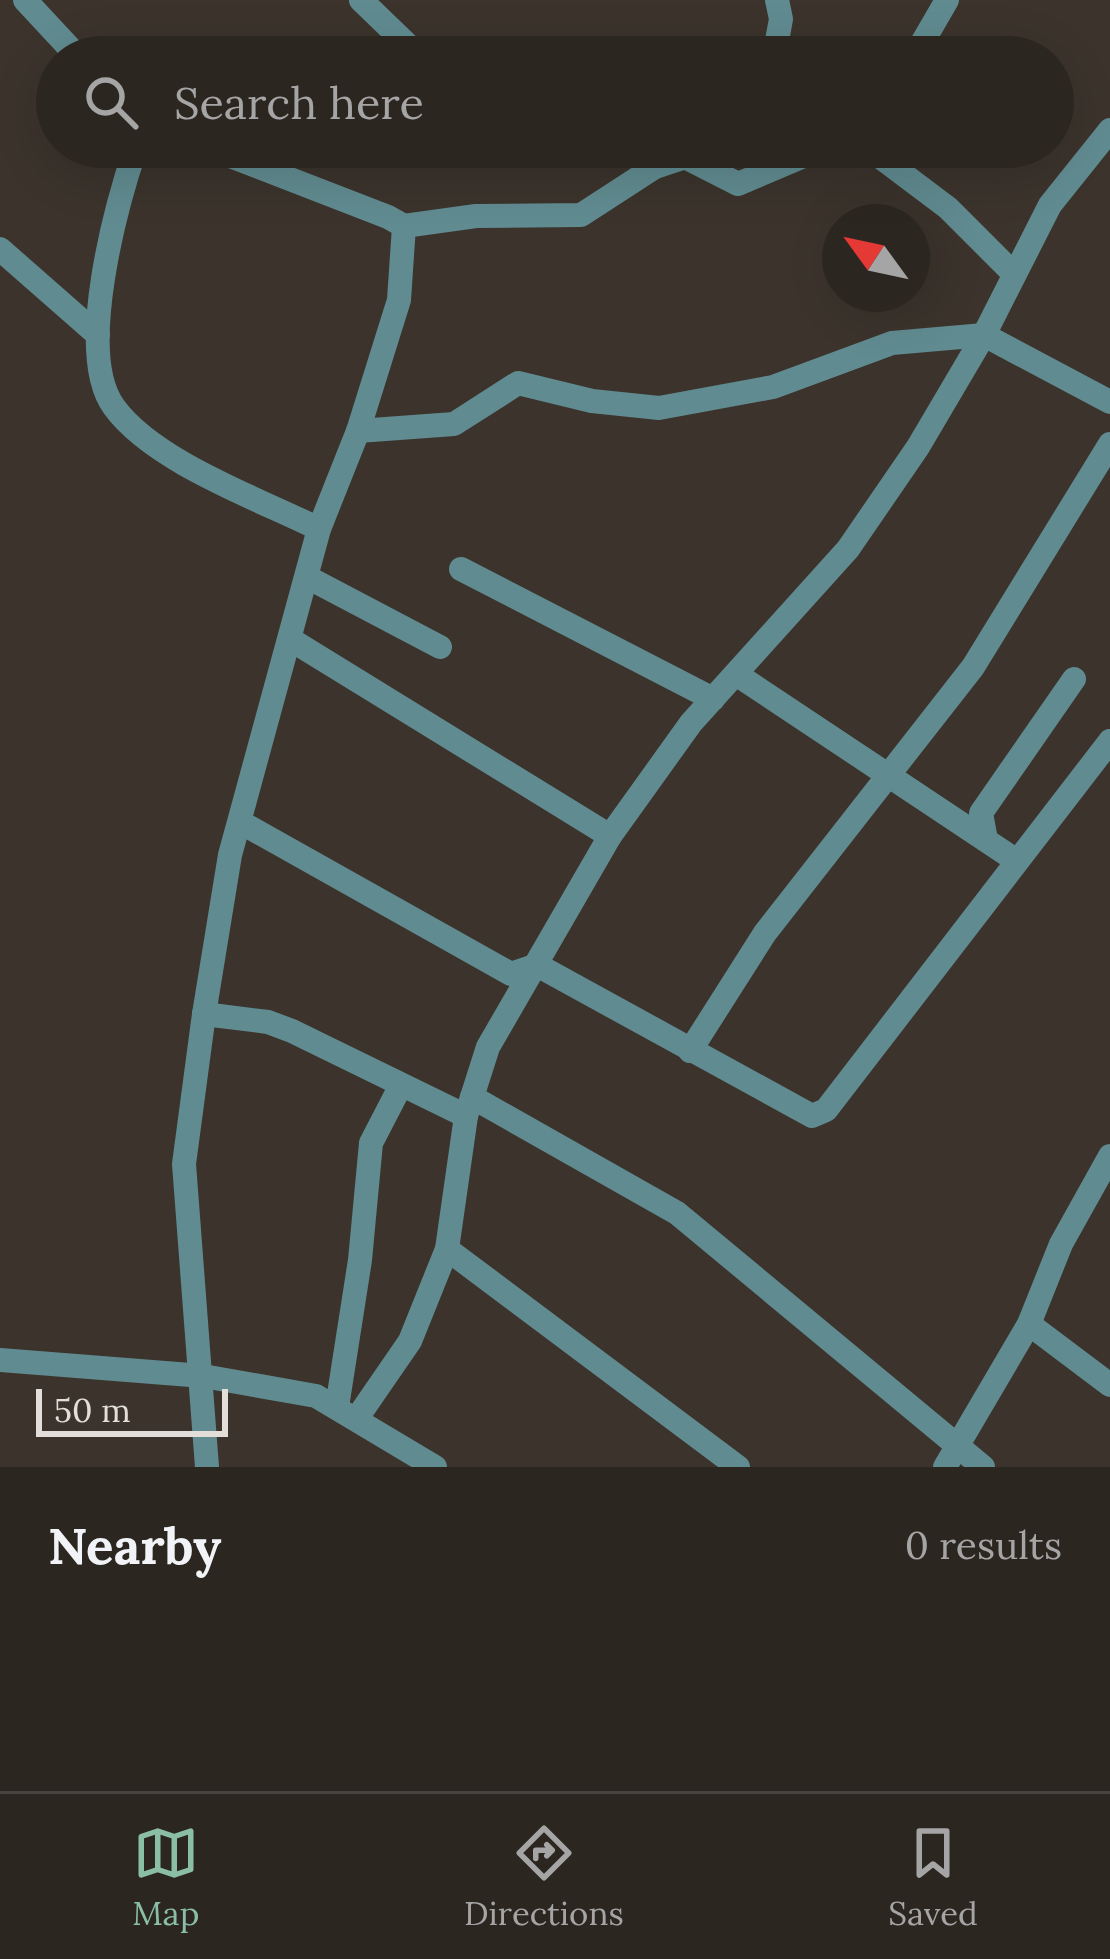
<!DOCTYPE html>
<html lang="en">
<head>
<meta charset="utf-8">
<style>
	:root { --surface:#2c2621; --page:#38322e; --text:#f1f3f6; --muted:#a6a5a5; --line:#48433f; --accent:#8abfa5 }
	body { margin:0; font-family:Lora,serif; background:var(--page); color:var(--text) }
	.compass { position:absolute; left:822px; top:204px; width:108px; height:108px; border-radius:50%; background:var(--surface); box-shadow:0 12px 48px #0002; rotate:303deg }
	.scale { position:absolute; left:36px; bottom:30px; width:192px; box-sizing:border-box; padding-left:12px; border:6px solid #e3deda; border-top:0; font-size:33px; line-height:42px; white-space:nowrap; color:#e3deda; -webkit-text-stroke:9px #3b332c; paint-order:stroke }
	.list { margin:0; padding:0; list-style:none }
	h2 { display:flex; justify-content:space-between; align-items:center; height:156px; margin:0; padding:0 48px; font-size:51px }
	h2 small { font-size:39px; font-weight:400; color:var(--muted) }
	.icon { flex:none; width:66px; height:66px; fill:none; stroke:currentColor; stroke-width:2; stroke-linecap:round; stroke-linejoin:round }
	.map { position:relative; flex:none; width:1110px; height:1467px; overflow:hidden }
	.search { position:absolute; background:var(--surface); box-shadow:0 12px 48px #0002; left:36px; right:36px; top:36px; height:132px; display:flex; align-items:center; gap:30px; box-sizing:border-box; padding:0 42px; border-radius:66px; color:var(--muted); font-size:45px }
	.sheet { height:324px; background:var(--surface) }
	nav { display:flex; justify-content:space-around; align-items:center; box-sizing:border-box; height:168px; border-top:3px solid var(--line); background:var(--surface); font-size:33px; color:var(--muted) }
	nav a { display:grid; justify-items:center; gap:6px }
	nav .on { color:var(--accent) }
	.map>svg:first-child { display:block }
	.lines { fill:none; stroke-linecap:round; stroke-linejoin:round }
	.minor { stroke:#608b90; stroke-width:24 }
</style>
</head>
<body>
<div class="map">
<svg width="1110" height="1467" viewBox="0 0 1110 1467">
	<rect width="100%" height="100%" fill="#3b332c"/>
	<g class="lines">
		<g class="minor">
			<path d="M25,0L78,57"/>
			<path d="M361,0L420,57"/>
			<path d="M774,57L781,19L777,0"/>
			<path d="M914,57L947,0"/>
			<path d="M136,147C116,206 75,354 114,407C154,462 259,499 319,529"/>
			<path d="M207,147L388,217L404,226L399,300L358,431L319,529L230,855L204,1014L184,1164L207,1467"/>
			<path d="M627,147L655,167"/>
			<path d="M867,147L948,208L1013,273"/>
			<path d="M404,226L476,216L581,215L655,167L685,157L738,184L825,147"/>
			<path d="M0,249L98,335"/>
			<path d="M358,431L454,424L518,383L592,401L659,408L773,387L892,343L984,335L1110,402"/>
			<path d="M461,569L713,699"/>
			<path d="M307,577L440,647"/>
			<path d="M293,641L610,836"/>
			<path d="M739,676L1014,859"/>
			<path d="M240,822L511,974L537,965L812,1116L826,1110L1110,741"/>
			<path d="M986,840L981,813L1074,679"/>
			<path d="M204,1014L268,1022L292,1031L466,1116"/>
			<path d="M690,1051L765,933L973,667L1110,444"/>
			<path d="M472,1097L677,1213L983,1467"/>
			<path d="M447,1249L738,1467"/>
			<path d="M1029,1324L1110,1385"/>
			<path d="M0,1360L203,1376L316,1396L435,1467"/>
			<path d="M337,1407L360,1260L371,1143L400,1087"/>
			<path d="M357,1418L410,1341L447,1249L466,1116L488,1047L610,836L691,723L848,549L918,447L984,335L1050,205L1110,130"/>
			<path d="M945,1467L1029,1324L1061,1244L1110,1156"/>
		</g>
	</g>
</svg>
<svg class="compass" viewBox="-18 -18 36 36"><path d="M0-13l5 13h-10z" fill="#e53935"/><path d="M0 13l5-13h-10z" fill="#a6a5a5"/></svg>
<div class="scale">50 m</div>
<div class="search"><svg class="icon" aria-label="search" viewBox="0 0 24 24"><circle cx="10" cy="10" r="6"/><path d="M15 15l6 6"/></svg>Search here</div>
</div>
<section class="sheet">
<h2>Nearby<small>0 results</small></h2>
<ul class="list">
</ul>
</section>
<nav>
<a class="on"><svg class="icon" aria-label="map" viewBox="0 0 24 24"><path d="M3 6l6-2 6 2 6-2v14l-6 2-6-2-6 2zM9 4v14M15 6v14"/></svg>Map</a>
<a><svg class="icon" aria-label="directions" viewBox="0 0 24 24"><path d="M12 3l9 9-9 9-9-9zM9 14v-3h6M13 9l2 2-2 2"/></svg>Directions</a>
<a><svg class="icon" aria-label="saved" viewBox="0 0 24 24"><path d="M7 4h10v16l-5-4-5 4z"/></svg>Saved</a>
</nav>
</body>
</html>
